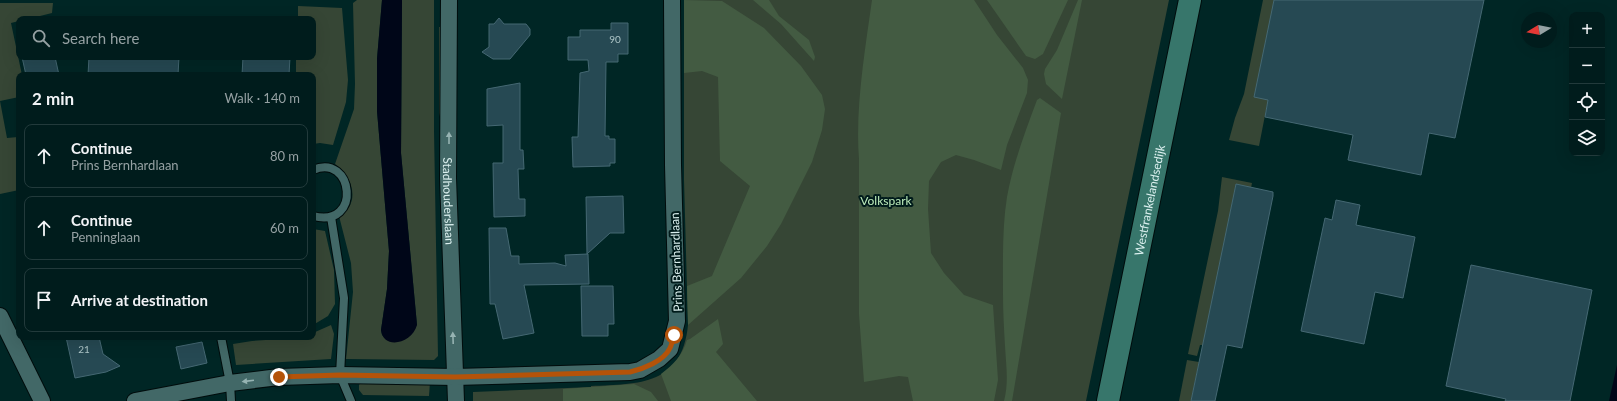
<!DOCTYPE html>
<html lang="en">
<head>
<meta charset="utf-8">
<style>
	:root { --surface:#001c1c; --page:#0e2929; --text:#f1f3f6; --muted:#95a1a3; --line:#223a3b }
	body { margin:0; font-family:Lato,sans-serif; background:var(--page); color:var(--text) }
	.controls { position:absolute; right:12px; top:12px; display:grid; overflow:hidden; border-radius:8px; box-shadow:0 4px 16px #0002 }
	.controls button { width:36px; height:36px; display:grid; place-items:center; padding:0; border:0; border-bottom:1px solid var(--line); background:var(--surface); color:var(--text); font:20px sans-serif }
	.compass { position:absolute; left:1521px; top:12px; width:36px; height:36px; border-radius:50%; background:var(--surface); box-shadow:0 4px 16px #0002; rotate:260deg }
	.stop { position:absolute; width:12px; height:12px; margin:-9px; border:3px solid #b45309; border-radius:50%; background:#fff }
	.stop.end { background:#b45309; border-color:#fff; box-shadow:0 1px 4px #0008 }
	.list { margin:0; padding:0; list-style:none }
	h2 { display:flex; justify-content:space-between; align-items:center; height:52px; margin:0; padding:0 16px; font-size:17px }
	h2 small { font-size:13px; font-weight:400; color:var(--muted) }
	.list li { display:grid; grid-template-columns:26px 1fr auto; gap:12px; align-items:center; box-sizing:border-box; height:64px; margin:0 8px 8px; padding:0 8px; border:1px solid var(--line); border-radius:8px }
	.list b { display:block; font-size:15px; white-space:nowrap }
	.list p { margin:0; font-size:13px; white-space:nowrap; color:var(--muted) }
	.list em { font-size:13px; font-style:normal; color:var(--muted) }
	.icon { flex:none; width:22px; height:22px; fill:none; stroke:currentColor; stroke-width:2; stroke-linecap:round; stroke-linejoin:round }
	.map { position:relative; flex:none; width:1617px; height:401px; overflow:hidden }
	.search { position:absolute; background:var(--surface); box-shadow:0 4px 16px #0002; left:16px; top:16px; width:300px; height:44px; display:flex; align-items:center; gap:10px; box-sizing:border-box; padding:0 14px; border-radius:8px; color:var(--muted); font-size:15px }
	.panel { position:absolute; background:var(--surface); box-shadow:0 4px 16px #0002; left:16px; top:72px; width:300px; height:268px; border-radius:8px }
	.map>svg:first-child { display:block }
	.green { fill:#364635 }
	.forest { fill:#435b42 }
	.water { fill:#000618 }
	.building { fill:#264953; stroke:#456873 }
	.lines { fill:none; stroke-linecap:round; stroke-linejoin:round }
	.lane-casing { stroke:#000c0c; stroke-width:10 }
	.street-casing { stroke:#000c0c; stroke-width:18 }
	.secondary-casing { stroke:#000c0c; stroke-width:24 }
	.lane { stroke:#426867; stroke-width:8 }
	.street { stroke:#426867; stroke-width:16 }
	.secondary { stroke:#37766b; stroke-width:22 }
	.oneway { fill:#96b3b2 }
	.route { stroke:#b45309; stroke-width:5 }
	.labels { text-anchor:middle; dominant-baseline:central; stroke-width:4; stroke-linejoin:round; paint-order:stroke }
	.number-label { font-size:10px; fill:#aec6c8 }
	.park-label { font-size:12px; fill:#bcebba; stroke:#001b1b }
	.street-label { font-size:12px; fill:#dbf0ef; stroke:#001b1b }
</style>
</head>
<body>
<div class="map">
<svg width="1617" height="401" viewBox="0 0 1617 401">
	<rect width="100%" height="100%" fill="#002625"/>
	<g class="green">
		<path d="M357,0H382L377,59V111L389,251L387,289L381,330L382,335L385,338L417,325L401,153L402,0H434V131L438,356L434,360L346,359L353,292L351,263L339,216C342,213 347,210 349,207C358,192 348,173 335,164L354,109L355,84L353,3Z"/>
		<path d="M684,0H1169L1086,401H473V392L591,387V386C640,384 682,385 688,325L684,180Z"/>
		<path d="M1263,0H1274L1268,100L1259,146L1229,140L1235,118L1244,94Z"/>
		<path d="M0,3H53L52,13L28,19H19V21L11,23L22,75H19V97L0,101L7,138L18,137L19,144V190L0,194Z"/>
		<path d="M298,6L342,8L348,80L346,102L333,145L320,143L313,144V75H296V57H313V19H298Z"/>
		<path d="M439,27H444L442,124L439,113Z"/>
		<path d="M1222,177L1252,183L1251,188L1236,185L1204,343L1203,345H1200L1197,356L1188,354L1218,211Z"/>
		<path d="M313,229L325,231L334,270L335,304L328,316L313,325Z"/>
		<path d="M331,325L334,334L331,359L236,365L233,344L252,341L313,337V333Z"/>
		<path d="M1187,360L1199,362L1191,401H1179Z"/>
		<path d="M362,381L430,382L429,396L363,395L359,390V385Z"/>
	</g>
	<g class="forest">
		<path d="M684,0L722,1L764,28L801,66L822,95L825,109L822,130L812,162L781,224L767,246L741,278L688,325L687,286L712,276L750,186L720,161L718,77L702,71L684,73Z"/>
		<path d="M753,0H769L779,16L809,40L815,57L814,61L781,24Z"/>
		<path d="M872,0H974L997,35L1023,68L1028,80L1027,93L1007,145L1001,170L974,160L956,155L941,162L929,181L928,209L931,253L944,273L964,295L993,305L998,380L994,401H913L908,377L899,376L864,382L859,314V159C855,109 865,50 872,0Z"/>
		<path d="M987,0H1068L1043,54L1035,59L1026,56Z"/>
		<path d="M1078,0H1082L1062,99L1046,84L1044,74L1045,69L1057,50Z"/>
		<path d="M1040,98L1061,113L1012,401H1004C1009,382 1006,365 1005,346C1004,329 1003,312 1003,295C1003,263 1002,228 1007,197C1013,164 1025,132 1037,100Z"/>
		<path d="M718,319L723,344L716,352L757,401H671L661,374C674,364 682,356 687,340L690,339Z"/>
		<path d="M634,384L651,392L658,401H563V389Z"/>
	</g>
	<g class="water">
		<path d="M382,0H402L401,153L417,325C412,344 383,350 381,330L387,289L389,251L377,111V59Z"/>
		<path d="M1617,365V401H1609Z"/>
	</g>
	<g class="building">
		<path d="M1274,0H1484L1455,138L1429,133L1421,175L1348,160L1353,135L1265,117L1268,100L1254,97Z"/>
		<path d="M499,18L504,24H526L530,29V35L510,59H493L482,52L489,47V24H494Z"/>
		<path d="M611,23H628V54H618V62H606L605,136H609V139H615V163H610V166L573,167L572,137H578L580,73L589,71L588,60H568V37H580V30H611Z"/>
		<path d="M22,57H55L59,75H26Z"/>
		<path d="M89,57H179L178,75H88Z"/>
		<path d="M243,57H290L289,75H242Z"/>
		<path d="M520,83V150H523L524,169H518L519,199H525V216L494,217L493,163H503V125L487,126V89Z"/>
		<path d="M1236,184L1273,192V196L1242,348L1227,345L1215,401H1191Z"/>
		<path d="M623,196L624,233H610L587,254L586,197Z"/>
		<path d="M1336,200L1360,205L1356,225L1415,237L1403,298L1375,292L1364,344L1301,331L1325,218L1332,220Z"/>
		<path d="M489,228H506L511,256H519V264L555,263L566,266L565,255L588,254L589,284L524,285L534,333L503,339L495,304H490Z"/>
		<path d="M1471,265L1592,290L1570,401H1505L1506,399L1446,386Z"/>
		<path d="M581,286H613L614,324H608V336H582Z"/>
		<path d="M66,337H99L103,354L120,366L106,372L75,378Z"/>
		<path d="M202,342L207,363L181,369L176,347Z"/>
	</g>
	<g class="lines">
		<defs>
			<g id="lane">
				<path d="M313,170C353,152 363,229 313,216"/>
				<path d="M331,217L344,298L340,375L351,401"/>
				<path d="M221,337L230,383L231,401"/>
			</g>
			<g id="street">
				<path id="s1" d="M449,0L448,178L456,401"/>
				<path d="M0,316L42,401"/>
				<path d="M135,401L230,383L279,377L340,375L455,377L630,372L640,370L659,359L670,349L677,321L673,165L672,0"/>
			</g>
			<g id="secondary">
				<path id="s2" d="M1108,401L1190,0"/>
			</g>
		</defs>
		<use href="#lane" class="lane-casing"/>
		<use href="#street" class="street-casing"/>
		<use href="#secondary" class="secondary-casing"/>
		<use href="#lane" class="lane"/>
		<use href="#street" class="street"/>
		<use href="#secondary" class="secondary"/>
	</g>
	<defs><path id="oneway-solid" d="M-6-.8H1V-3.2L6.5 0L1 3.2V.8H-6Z"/></defs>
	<g class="oneway">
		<use href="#oneway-solid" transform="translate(449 138) rotate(-90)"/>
		<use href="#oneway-solid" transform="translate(453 338) rotate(-92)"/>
		<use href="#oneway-solid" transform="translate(248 381) rotate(173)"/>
	</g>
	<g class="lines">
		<path class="route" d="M279,377L340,375L455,377L630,372C643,369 664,361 670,348C672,344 673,339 674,335"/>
	</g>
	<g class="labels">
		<g class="number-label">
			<text x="615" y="39">90</text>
			<text x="84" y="349">21</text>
		</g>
		<g class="park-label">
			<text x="886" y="200">Volkspark</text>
		</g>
		<g class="street-label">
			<text stroke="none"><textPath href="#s2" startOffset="205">Westfrankelandsedijk</textPath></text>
			<text stroke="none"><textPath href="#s1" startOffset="201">Stadhouderslaan</textPath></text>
			<text transform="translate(676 262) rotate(-92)">Prins Bernhardlaan</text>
		</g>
	</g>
</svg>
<div class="controls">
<button>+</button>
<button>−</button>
<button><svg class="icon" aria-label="locate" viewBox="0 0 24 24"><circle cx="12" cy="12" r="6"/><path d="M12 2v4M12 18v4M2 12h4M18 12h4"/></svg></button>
<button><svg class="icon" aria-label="layers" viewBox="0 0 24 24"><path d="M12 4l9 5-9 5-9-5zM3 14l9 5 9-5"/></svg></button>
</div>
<svg class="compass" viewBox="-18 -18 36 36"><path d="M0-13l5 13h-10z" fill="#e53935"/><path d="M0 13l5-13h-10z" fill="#95a1a3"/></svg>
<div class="stop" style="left:674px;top:335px"></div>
<div class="stop end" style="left:279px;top:377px"></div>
<div class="search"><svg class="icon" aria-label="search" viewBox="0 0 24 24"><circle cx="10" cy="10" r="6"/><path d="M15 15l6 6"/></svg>Search here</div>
<section class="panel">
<h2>2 min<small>Walk · 140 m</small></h2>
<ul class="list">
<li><svg class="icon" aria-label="ahead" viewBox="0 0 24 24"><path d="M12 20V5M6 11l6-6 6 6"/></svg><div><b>Continue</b><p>Prins Bernhardlaan</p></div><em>80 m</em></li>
<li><svg class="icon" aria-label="ahead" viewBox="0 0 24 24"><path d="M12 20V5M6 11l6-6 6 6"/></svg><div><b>Continue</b><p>Penninglaan</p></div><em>60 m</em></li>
<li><svg class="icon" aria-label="arrive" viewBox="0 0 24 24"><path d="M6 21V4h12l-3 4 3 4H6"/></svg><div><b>Arrive at destination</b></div></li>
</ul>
</section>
</div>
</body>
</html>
